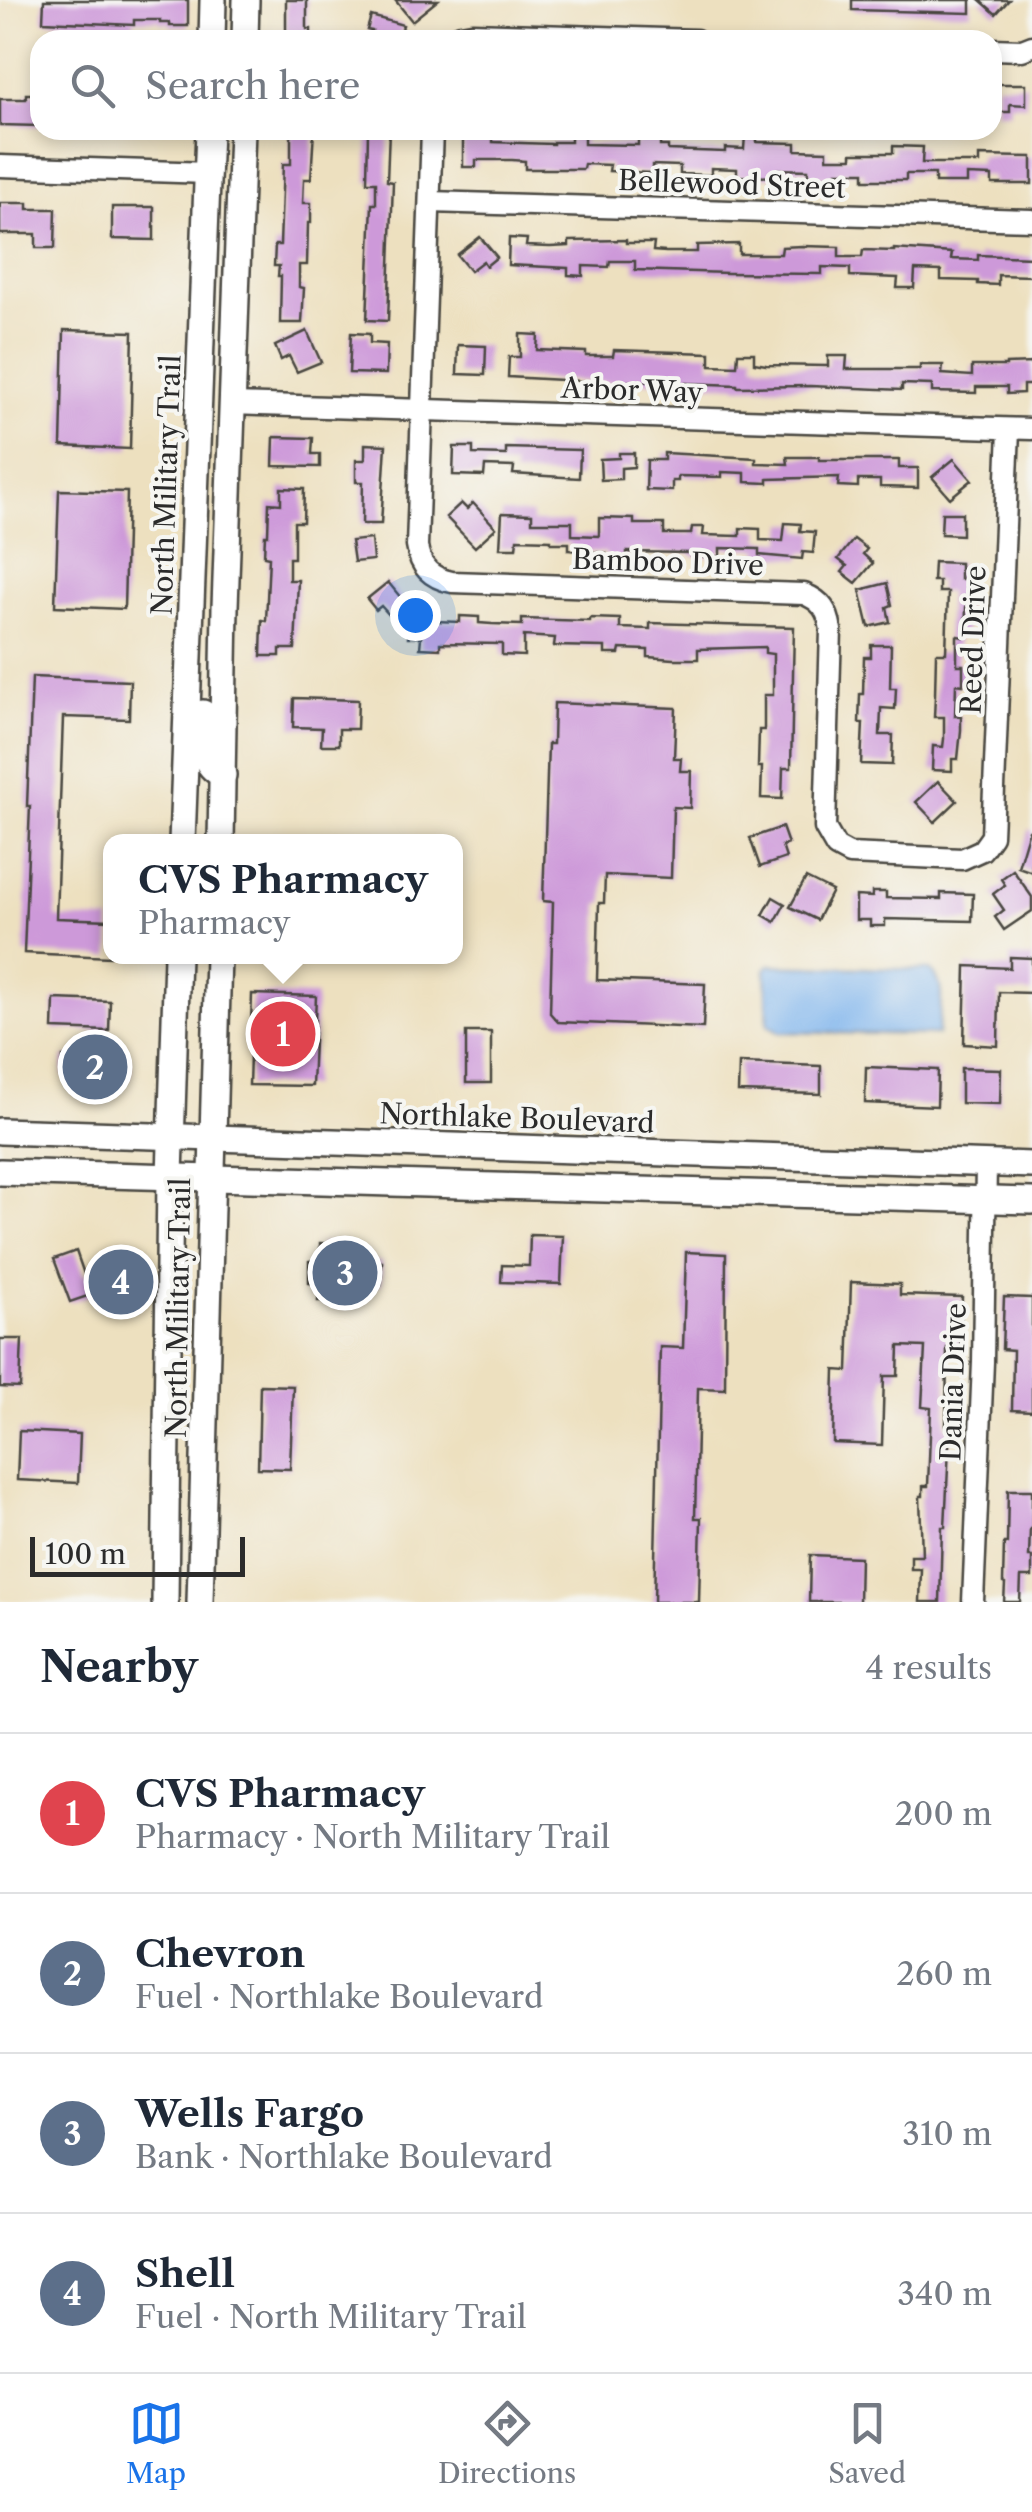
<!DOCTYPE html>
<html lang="en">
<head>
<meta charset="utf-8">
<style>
	:root { --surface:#fff; --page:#f6f6f7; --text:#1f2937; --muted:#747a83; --line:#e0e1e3; --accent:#1a73e8 }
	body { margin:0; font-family:"Libre Caslon Text",serif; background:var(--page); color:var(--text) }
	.scale { position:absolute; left:30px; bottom:25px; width:215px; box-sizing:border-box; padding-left:10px; border:5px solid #2b2b2b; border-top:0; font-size:28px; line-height:35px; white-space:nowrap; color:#2b2b2b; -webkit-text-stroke:8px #f6f6f2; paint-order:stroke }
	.you { position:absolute; left:415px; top:615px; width:35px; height:35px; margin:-25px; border:8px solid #fff; border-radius:50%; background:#1a73e8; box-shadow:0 0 0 15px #1a73e833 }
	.badge { display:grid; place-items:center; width:65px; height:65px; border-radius:50%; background:var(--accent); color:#fff; font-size:32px; font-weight:700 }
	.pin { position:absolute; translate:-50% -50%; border:5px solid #fff; box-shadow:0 2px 10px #0006 }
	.popup { position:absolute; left:103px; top:834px; width:360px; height:130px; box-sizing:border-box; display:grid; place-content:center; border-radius:20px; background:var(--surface); filter:drop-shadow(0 2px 8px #0005); font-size:32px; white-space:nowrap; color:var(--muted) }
	.popup b { font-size:38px; color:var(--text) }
	.popup::after { content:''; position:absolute; left:50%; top:100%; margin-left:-20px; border:20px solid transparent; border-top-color:var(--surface) }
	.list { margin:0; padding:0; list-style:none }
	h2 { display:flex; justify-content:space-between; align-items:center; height:130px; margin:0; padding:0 40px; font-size:42px }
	h2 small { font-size:32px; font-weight:400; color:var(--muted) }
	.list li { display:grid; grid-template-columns:65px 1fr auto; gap:30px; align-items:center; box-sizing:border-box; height:160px; padding:0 40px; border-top:2px solid var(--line) }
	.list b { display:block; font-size:38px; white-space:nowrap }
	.list p { margin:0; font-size:32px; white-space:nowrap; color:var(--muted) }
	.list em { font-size:32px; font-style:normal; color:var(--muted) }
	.icon { flex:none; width:55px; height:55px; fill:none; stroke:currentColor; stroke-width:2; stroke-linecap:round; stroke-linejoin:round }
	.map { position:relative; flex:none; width:1032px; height:1602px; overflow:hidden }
	.search { position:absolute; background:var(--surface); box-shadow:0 5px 15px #0003; left:30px; right:30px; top:30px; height:110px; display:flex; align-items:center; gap:25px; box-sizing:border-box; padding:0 35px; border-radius:30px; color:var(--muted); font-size:38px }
	.sheet { height:770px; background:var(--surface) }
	nav { display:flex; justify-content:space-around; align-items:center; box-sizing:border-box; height:140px; border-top:2px solid var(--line); background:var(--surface); font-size:28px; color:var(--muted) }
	nav a { display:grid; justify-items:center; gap:5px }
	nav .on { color:var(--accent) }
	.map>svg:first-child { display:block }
	.water { fill:#7eb4ed; stroke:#54708c; stroke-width:2.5 }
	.building { fill:#cd99d9 }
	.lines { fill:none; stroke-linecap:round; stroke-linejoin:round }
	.minor-casing { stroke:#484641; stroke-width:25 }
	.major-casing { stroke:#484641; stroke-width:30 }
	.minor { stroke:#fff; stroke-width:20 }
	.major { stroke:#fff; stroke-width:25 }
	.labels { text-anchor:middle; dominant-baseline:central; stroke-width:8; stroke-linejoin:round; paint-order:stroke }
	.street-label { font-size:28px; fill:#2b2b2b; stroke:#f6f6f2 }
</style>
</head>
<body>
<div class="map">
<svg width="1032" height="1602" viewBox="0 0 1032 1602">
	<rect width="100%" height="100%" fill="#f6f6f2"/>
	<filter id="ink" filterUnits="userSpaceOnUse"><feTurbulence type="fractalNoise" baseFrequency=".01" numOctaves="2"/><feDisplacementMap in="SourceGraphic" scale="20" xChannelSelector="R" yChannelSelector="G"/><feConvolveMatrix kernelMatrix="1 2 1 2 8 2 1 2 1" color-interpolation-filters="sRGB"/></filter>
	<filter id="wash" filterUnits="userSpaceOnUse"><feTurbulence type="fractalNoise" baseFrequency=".0048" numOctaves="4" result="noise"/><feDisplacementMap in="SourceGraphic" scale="40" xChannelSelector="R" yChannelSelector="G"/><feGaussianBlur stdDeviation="2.25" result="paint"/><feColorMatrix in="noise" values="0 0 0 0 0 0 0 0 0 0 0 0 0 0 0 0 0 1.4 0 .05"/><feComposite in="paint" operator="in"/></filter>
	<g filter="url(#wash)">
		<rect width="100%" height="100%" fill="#ede0bf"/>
		<path class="water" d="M769,965L930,970C948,983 939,1014 938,1035L779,1032L768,1024L766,969Z"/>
		<g id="blocks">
			<g class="building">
				<path d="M44,0H188V26H170V23H160V20H134V25L43,21Z"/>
				<path d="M286,0H307V29H311V40H286Z"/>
				<path d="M395,0H438L412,21Z"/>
				<path d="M852,0H971V13L852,10Z"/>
				<path d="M980,0H1009L996,14Z"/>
				<path d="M371,16L403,25L399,40H370L372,31L367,30Z"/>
				<path d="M996,84H1026V105L1010,104V112H996Z"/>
				<path d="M26,94H40V126L0,125V99H26Z"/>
				<path d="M291,130H314L311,179H304L303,203H311V223H308L307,265H299V287L304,288L302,323H280L281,276H278L279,266H274L275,245H280L283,164H291Z"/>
				<path d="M368,130H389L387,181L393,182L388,321L367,320L372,204H376V182H367Z"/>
				<path d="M463,130H493V142L553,144V142H571V130H584V144L638,145V138H660V146H668V150L725,152V148L744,149L745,135H757V142L796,143V150L827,151V158H852V153H893V146L923,147L922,163H979V156L1032,157V184H992V176L967,175V183H935V174H906V180H864V172H837V177H808V170L779,169V177L737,176V169L711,168V175L680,174V166L652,165V173L609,171L610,165L584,164L583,169H525V161L512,160H476V167H463Z"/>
				<path d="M0,203H28V209H56L55,248H36V234H0Z"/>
				<path d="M112,207H154V240L112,239Z"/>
				<path d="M480,237L497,257L486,266L483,261L470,271L457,255Z"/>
				<path d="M509,238L527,239L526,246L550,247L569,246V241L626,240V243H654L653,251L666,252H697V245L739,244V254H781L782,247L802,246L839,247V257H862L863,250L894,251V249L952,253L951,259L978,260V255L1032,257V276L998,275V285L978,284V281L941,280V271L915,270L914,288H897L898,278L850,276V268L822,267V274L728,273L635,270V261H610L609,267L583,266V276L568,275V268L508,265Z"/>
				<path d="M64,330L133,332L130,449L61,446Z"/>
				<path d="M307,331L321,362L297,372L289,356L281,360L275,346Z"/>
				<path d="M351,333L370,334V343L387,344L386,374L349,373Z"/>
				<path d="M520,334L538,335L537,350L586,352V356H613L614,350L710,353V365L737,366L738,353H754V363L766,365L828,366V356H847L846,369H920V365H943L942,374L972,376V366H1006V364L1032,363V385H1023V393L1007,394V387H976V393L932,392V385L902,384V390L810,386L737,387V385L629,381V383L599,382L508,377L509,357H520Z"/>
				<path d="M458,345L486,346L485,375L457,374Z"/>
				<path d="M274,437L313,438L312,454H320V467L273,466Z"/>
				<path d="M365,444L386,445L381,524H362L363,482H356V460H365Z"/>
				<path d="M454,447H473V454L506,455V448L580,450L579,478L513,474L514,467L485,466L484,476L453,475Z"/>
				<path d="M619,453H634V467L621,468V479L601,480L600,459L619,458Z"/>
				<path d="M664,453L756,458V463L788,464L787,457H819V460H899V468H918V488L880,487V480H858V487L838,486L839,477L768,479V483L745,482V473L722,472V477L678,476V481H672V491L646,490L647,460H664Z"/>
				<path d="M954,459L972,480L950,498L932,477Z"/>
				<path d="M281,488L304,489L303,522H294V558H289V580H298L295,649H280V656H261L262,620L266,621L269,557L264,556L265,535H268L269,503L281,504Z"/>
				<path d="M59,490L127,492L124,609L55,606Z"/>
				<path d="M461,503L467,509L473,503L496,528L475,547L446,517Z"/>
				<path d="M502,513L532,514V522H572V535L599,536V518L634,519V524H664V534H691L692,527H704L703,535L740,536V528L760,529V540L783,541L785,523L801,524L800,531L815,532L813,553L803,552L802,559L759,555V549L720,548V557L691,556V553L627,552V563H606V553L569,550V543H551V540L517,539L516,548H500Z"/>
				<path d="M942,513H962V535L941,534Z"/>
				<path d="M371,539L373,560L354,562L351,541Z"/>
				<path d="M854,539L867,549L863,554L873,563L856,583L842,572L847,566L838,559Z"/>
				<path d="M934,562L960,563V579H967L965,637L957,636V665H963V685L956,684L955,716H961V730L958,759H952V771L932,770L933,746L943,747L944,739V717H934L935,696L936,653H946L948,592H939V581H933Z"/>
				<path d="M388,582L406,604L391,617L381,606L376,610L367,599Z"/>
				<path d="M887,583L892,605L887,607L890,622L869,627L860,590Z"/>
				<path d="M460,616L479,617V623L492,624L522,625V619L590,621V618L620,619V628L650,629V623L794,627L791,768H783L782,799L761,798L762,767H758L759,730H764V695H773V654L765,653V647L698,649V659H674L648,657V650L620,649L619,654H605V647L554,646L555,638L524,636V656L502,655V644L440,643V649L420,648L421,637H408L409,620L460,622Z"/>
				<path d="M871,645H891L890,688H896L895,709L881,708L880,735H893L892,765L861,764L863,723H859L860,694H863L864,657H871Z"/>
				<path d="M32,677L130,681L129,719L63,717L56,918L110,920V957L24,953L30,806H27Z"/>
				<path d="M294,698L358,700L357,729H339V745H321L322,728L293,727Z"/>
				<path d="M554,703L676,708L674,758H681L680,771H691L690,808L673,807L671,878L605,875L604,903H599L597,980L705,984L703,1028L558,1022L550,1013L553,902L543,901L548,744H553Z"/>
				<path d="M938,781L957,801L935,822L916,802Z"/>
				<path d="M782,827L788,844L782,846L786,858L760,867L750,838Z"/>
				<path d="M1029,830H1032V872L1018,867Z"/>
				<path d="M1013,870L1032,897V911L1004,930L995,917L1004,910L993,894L1005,885L1001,879Z"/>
				<path d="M806,878L832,891L817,920L790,907Z"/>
				<path d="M872,892H886V898L941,899V893L973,894L972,921L885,919V926H870V920H856V896L872,897Z"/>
				<path d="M773,897L785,904L775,922L763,915Z"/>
				<path d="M1010,957L1032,958V993L999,992L998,1046L964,1044L966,966L1010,968Z"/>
				<path d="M252,994L316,996L312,1086L249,1085Z"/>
				<path d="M54,999L110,1001L109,1031L53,1029Z"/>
				<rect x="466" y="1032" width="25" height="51"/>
				<path d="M63,1057L131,1060L130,1078L63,1076Z"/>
				<path d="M739,1063L821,1066V1094L738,1092Z"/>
				<path d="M866,1067L938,1070L937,1106L865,1103Z"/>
				<path d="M961,1068L1001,1069L1000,1104L961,1103Z"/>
				<path d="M530,1235L563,1236L561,1284L501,1282L502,1265L529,1266Z"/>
				<path d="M320,1243L342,1244L341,1260L344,1261L382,1262L381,1285L343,1284L341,1286L340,1301H318L319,1285L309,1283V1261L320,1259Z"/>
				<path d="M76,1251L84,1274L138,1276L137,1292L102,1291L70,1302L54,1259Z"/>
				<path d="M686,1252L726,1254L725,1389L698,1388L695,1518H701L699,1602H654L660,1347L683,1348Z"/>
				<path d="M851,1282L900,1284V1295L962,1297L960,1348H947L946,1427H950L945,1527H942L940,1602H920L921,1569H911V1556H922L920,1496H923V1486H928L931,1408L922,1407L925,1347L899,1346L898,1376H884L882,1445L833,1443L835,1370L848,1371Z"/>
				<path d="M1004,1297L1032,1298V1411L1012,1410L1013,1350L1002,1349Z"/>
				<path d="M0,1339H22L20,1388L0,1387Z"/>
				<path d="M260,1385L293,1386L290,1469L258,1468Z"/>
				<path d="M19,1431L80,1434L78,1483L17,1480Z"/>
				<path d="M1008,1490H1032V1529H1030L1029,1557H1032V1577H1021L1020,1602H1004L1005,1584L1003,1583L1004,1543H1007Z"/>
				<path d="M810,1555L860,1557L859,1602H809Z"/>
			</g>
		</g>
	</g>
	<g filter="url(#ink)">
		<use href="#blocks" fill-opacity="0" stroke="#484641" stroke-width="2.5"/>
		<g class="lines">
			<defs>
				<g id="minor">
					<path d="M450,40L461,35L472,33L696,40"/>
					<path d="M992,49L1022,50L1032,46"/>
					<path d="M432,130L417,546C420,567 431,578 452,582L804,594C822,601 828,611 831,630L825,828L836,847L849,854L962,859L982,850L992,836L1009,430"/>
					<path d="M0,166L208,173"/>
					<path d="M430,202L1032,220"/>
					<path d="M231,404L1032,429"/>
					<path d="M973,1602L983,1362L986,1164"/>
				</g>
				<g id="major">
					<path d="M212,40L213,0"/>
					<path d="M245,40L246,0"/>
					<path d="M203,713C203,737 198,764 223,775"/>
					<path d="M182,842L209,130"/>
					<path d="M221,842L225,607L242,130"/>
					<path d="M0,1131L1032,1165"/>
					<path d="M0,1172L1032,1201"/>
					<path d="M165,1602L170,1176L177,956"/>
					<path d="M200,1602L218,956"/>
				</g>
			</defs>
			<use href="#minor" class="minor-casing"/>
			<use href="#major" class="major-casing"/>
			<use href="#minor" class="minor"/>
			<use href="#major" class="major"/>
		</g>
	</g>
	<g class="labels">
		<g class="street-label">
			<text transform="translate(732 184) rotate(2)">Bellewood Street</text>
			<text transform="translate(632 390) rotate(2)">Arbor Way</text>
			<text transform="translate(166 485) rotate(-88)">North Military Trail</text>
			<text transform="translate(668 562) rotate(2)">Bamboo Drive</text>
			<text transform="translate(973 640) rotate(-88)">Reed Drive</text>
			<text transform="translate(517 1118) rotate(2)">Northlake Boulevard</text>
			<text transform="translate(178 1308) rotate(-89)">North Military Trail</text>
			<text transform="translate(953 1382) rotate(-88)">Dania Drive</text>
		</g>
	</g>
</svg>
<div class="scale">100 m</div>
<div class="you"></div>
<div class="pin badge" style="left:283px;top:1034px;background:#e0444e">1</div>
<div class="popup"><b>CVS Pharmacy</b>Pharmacy</div>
<div class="pin badge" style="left:95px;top:1067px;background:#5c6f8a">2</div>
<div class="pin badge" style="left:345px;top:1273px;background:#5c6f8a">3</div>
<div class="pin badge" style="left:121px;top:1282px;background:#5c6f8a">4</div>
<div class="search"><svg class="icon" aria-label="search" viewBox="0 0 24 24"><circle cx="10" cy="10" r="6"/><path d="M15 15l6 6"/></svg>Search here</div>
</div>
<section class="sheet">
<h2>Nearby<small>4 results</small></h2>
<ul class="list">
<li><span class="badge" style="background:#e0444e">1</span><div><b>CVS Pharmacy</b><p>Pharmacy · North Military Trail</p></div><em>200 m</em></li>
<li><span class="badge" style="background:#5c6f8a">2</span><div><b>Chevron</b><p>Fuel · Northlake Boulevard</p></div><em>260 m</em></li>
<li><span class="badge" style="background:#5c6f8a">3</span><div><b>Wells Fargo</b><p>Bank · Northlake Boulevard</p></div><em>310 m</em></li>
<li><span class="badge" style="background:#5c6f8a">4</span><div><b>Shell</b><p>Fuel · North Military Trail</p></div><em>340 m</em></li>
</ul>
</section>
<nav>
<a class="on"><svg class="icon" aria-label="map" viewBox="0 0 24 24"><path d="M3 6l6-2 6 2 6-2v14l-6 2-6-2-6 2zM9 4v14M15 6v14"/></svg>Map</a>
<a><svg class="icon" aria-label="directions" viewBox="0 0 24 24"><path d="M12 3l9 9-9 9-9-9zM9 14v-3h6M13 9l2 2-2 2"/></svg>Directions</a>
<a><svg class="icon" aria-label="saved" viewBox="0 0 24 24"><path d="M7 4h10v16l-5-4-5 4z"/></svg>Saved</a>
</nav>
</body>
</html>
